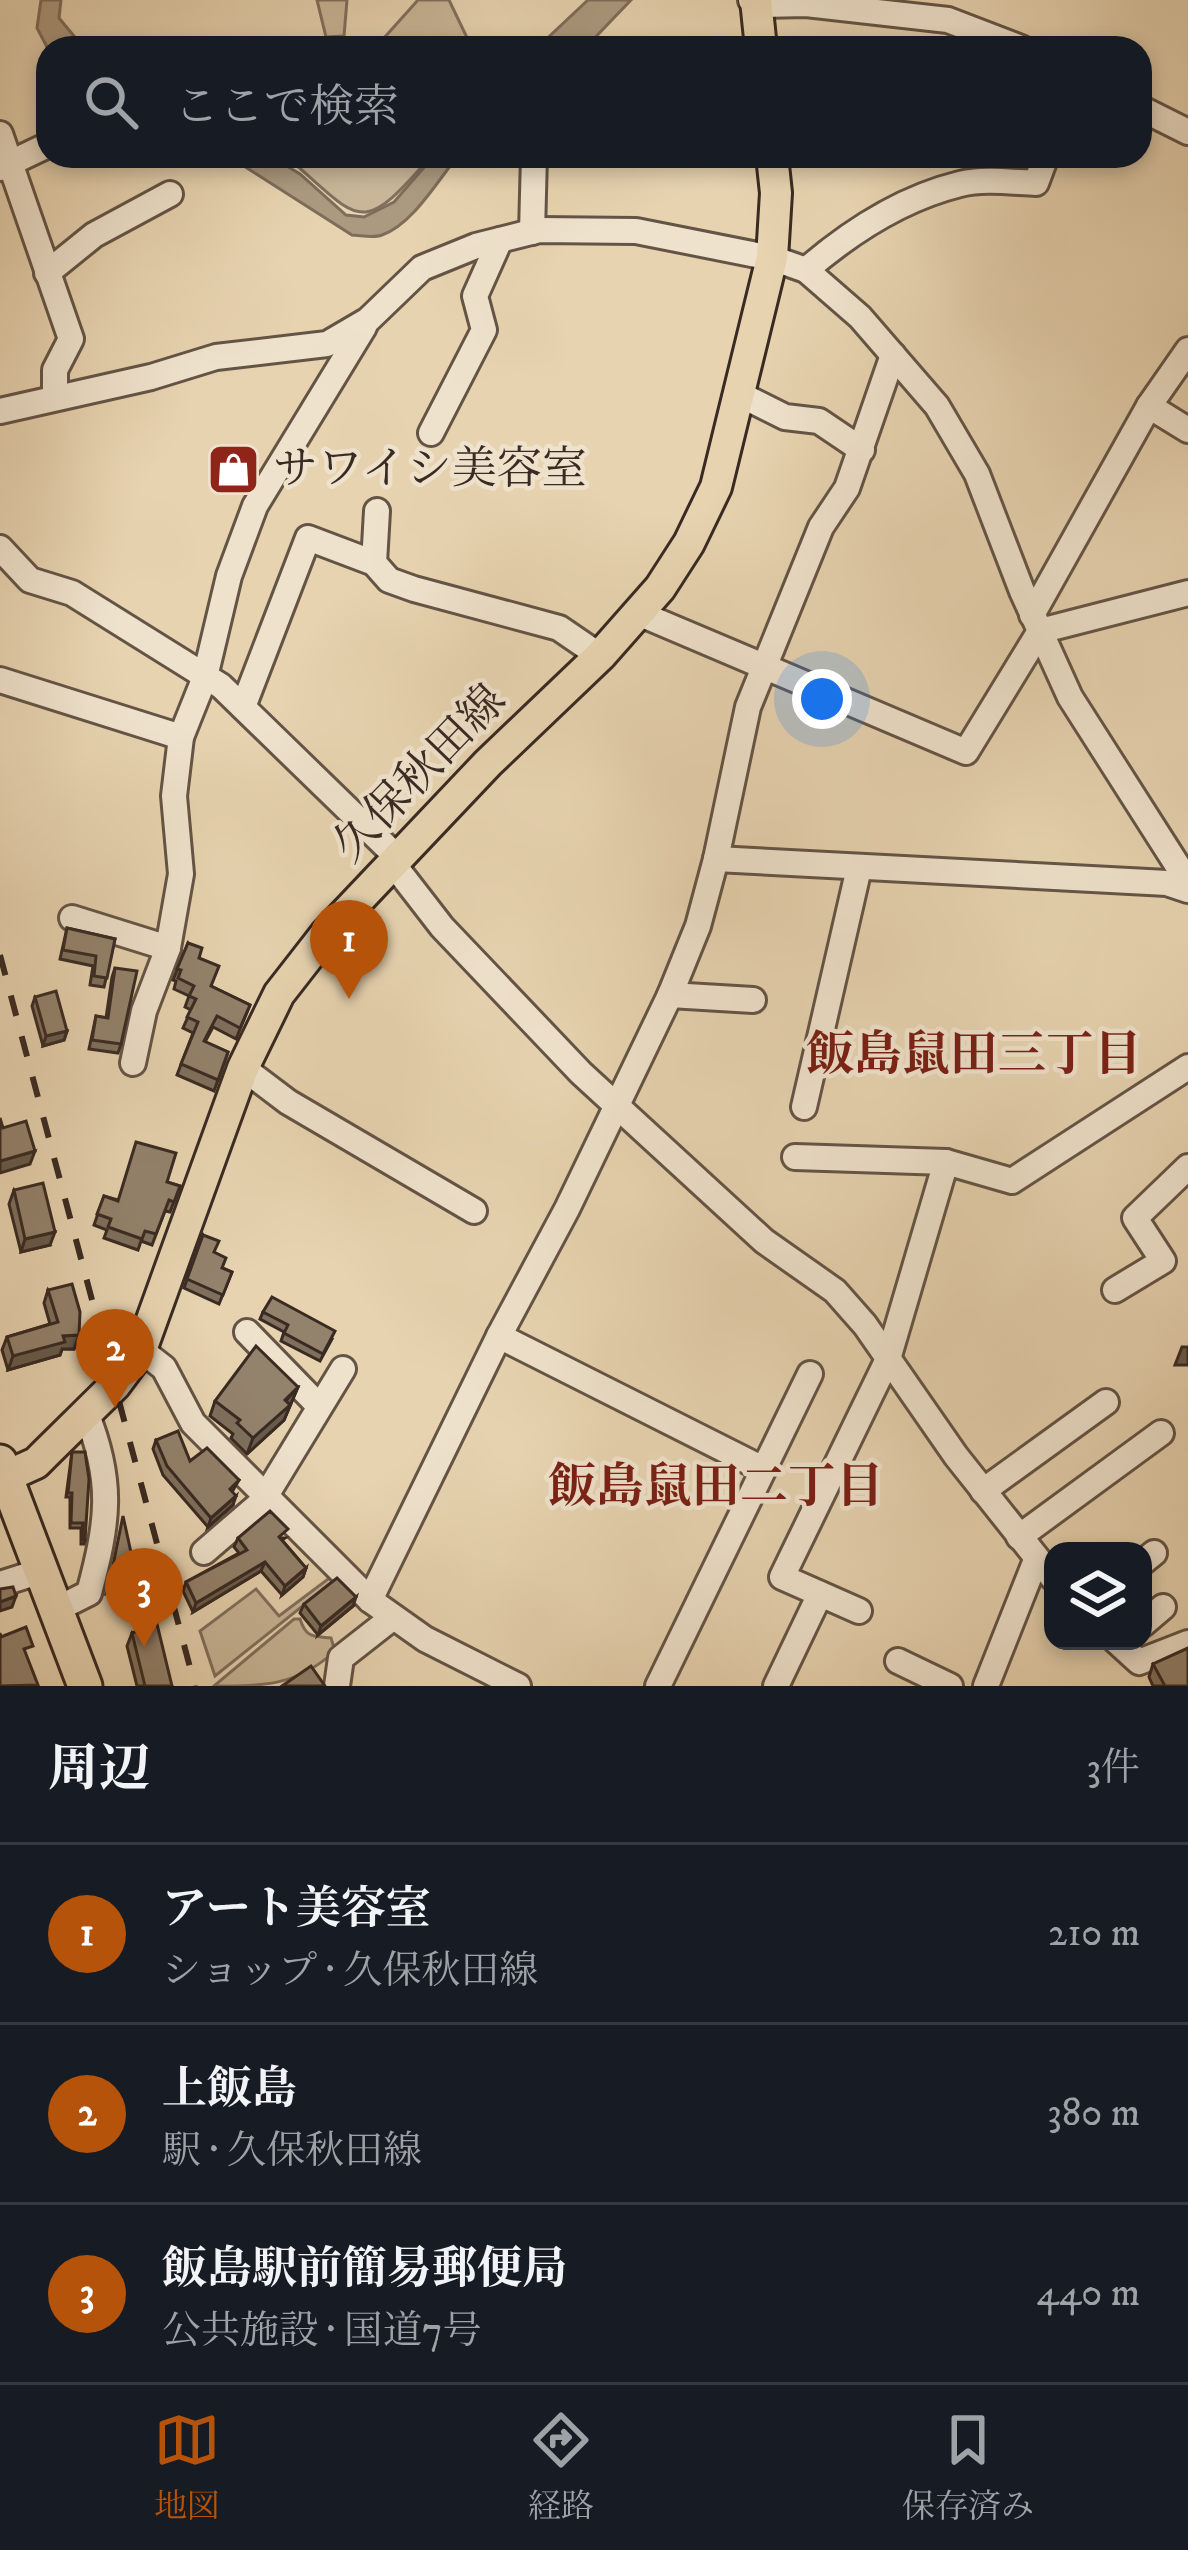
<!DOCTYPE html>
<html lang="ja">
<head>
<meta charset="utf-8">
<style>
	:root { --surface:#171b24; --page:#242831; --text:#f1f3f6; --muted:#9ea1a6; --line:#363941; --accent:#b45309 }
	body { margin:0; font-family:"IM FELL DW Pica","Noto Serif JP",serif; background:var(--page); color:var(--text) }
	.controls { position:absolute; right:36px; bottom:36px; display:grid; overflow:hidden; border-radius:24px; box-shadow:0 6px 18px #0003 }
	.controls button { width:108px; height:108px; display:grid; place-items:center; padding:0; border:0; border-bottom:3px solid var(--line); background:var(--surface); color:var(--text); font:60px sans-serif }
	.you { position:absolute; left:822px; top:699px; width:42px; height:42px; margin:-30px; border:9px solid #fff; border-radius:50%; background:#1a73e8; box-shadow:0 0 0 18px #1a73e833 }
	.badge { display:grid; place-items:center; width:78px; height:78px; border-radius:50%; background:var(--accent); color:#fff; font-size:39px; font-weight:700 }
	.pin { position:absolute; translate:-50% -99px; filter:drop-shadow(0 3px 6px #0008) }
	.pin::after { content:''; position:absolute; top:63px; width:42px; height:36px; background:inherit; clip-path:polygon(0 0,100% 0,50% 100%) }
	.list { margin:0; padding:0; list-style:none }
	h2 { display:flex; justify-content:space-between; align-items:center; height:156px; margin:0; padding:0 48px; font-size:51px }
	h2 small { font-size:39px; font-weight:400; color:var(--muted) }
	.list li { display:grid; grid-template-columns:78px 1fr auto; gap:36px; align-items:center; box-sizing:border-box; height:180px; padding:0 48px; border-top:3px solid var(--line) }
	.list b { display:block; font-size:45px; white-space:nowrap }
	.list p { margin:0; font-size:39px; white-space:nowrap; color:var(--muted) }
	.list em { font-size:39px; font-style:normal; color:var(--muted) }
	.icon { flex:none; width:66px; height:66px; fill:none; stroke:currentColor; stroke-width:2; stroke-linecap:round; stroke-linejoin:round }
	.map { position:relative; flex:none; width:1188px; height:1686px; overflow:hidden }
	.search { position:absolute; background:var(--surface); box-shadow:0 6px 18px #0003; left:36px; right:36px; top:36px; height:132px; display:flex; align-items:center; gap:30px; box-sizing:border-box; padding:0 42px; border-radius:36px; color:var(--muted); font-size:45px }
	.sheet { height:696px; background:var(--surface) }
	nav { display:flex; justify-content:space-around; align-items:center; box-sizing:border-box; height:168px; border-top:3px solid var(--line); background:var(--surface); font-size:33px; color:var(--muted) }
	nav a { display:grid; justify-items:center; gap:6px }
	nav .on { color:var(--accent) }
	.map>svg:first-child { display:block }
	.green { fill:#c9b698; stroke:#81705e; stroke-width:3 }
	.water { fill:#ac9a80; stroke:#7e6d5b; stroke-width:3 }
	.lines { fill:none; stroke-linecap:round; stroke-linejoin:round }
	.minor-casing { stroke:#645446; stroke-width:30 }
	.major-casing { stroke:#392a23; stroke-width:36 }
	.highway-casing { stroke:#392a23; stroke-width:39 }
	.minor { stroke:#efe2cc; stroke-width:24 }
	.major { stroke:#e7d3b0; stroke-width:30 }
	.highway { stroke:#e7d3b0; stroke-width:33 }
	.rail { stroke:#392a23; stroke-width:6; stroke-dasharray:21 21; stroke-linecap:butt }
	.wall { fill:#7e705d; stroke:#392a23; stroke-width:3 }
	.shaded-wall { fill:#675b4c; stroke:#392a23; stroke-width:3 }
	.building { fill:#93826c; stroke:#392a23; stroke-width:3 }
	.labels { text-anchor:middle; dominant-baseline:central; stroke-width:9; stroke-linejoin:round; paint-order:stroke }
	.poi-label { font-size:45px; fill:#392a23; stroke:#efe2cc; text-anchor:start }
	.street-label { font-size:45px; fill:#392a23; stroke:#efe2cc }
	.neighbourhood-label { font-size:48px; font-weight:bold; fill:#7a1f14; stroke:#efe2cc }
</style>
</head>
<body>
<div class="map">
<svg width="1188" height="1686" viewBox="0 0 1188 1686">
	<rect width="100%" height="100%" fill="#e7d3b0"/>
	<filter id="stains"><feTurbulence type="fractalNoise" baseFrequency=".00167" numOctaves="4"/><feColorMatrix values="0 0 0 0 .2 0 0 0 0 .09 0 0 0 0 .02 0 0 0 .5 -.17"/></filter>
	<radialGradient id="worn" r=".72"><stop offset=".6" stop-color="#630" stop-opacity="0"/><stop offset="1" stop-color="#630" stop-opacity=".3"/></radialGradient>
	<g class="green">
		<path d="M317,0H347L344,36L326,37Z"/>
		<path d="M418,0H449L472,48H375Z"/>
		<path d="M286,156H431C359,240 361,221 286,156Z"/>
		<path d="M332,1576L335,1580L215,1676L200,1631L256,1589L279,1616Z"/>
		<path d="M294,1619H300C306,1638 313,1636 331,1638L335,1651C297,1686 264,1686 214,1686Z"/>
	</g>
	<g class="water">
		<path d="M41,0H61L59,18L84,48L48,49L37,28Z"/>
		<path d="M588,0H631L585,48H537Z"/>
		<path d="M228,156H270L300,174L346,215L364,217L394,202L434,156H458C438,180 413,224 382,235C374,238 361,236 352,235Z"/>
	</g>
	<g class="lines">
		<defs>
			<g id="minor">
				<path d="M751,0L756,5L806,4L948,20L1021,48"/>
				<path d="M1140,108L1188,132"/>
				<path d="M0,134L71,339L55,370V397"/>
				<path d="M0,168L48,145"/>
				<path d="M532,232L534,156"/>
				<path d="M806,270C850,232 903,198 960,184C983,178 1012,182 1036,183L1046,156"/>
				<path d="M47,273L94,235L170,194"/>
				<path d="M741,395L785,417L819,421L862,450"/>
				<path d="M1149,406L1188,430"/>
				<path d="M0,411L151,377L216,357L327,344L368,320L422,268L476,246L539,230L636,231L772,258L806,270L860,317L937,406L977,474L1022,591L1070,697L1188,882"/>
				<path d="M431,433L484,330L475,296L500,240"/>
				<path d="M0,548L30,580L72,593L221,686L399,859"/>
				<path d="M374,563L377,511"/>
				<path d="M638,613L966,752L1040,631L1188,593"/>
				<path d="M1032,615L1149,406L1188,350"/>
				<path d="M0,680L181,737"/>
				<path d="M243,707L308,538L374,563L389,580L414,589L559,628L600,656"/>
				<path d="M716,859L1167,883L1188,890"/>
				<path d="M394,865L442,927L581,1073L764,1241L835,1291L865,1325L956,1456L1053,1578"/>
				<path d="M72,918L168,948L181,874L174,796L181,737L205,677L229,576L255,506L364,327"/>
				<path d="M670,995L753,1000"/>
				<path d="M133,1063L144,1011L168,948"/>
				<path d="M243,1068L288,1102L474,1211"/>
				<path d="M804,1107L859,868"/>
				<path d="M795,1157L946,1162L1012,1181L1188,1067"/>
				<path d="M1115,1290L1163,1261L1135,1218L1188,1167"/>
				<path d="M247,1332L319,1406"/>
				<path d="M499,1336L763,1469"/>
				<path d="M141,1350L164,1368L193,1423L370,1600L425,1639L518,1686"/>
				<path d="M983,1491L1106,1402"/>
				<path d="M1019,1537L1161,1433"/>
				<path d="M204,1552L262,1502L343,1369"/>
				<path d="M1143,1562L1154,1553"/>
				<path d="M0,1584L41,1571"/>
				<path d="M370,1600L499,1336L567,1209L670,995L698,926L716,859L748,707L821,527L847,488L893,355"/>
				<path d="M55,1610L89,1593C108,1522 114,1482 86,1413"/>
				<path d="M859,1611L782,1577L888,1359L946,1162"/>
				<path d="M1143,1624L1163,1607"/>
				<path d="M1116,1641L1139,1662L1188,1643"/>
				<path d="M898,1661L950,1686"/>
				<path d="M337,1686L341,1658L392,1618"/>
				<path d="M658,1686L810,1374"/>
				<path d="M776,1686L820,1594"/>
				<path d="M986,1686L1036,1560"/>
			</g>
			<g id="major">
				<path d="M756,0L761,48"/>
				<path d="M5,1477L36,1463L45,1454L115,1385L141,1350L243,1068L279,994L325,935L488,763L600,656L660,588L689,543L716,487L772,258L776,193L772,156"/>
			</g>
			<path id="highway" d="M0,1462L85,1686"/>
		</defs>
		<use href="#minor" class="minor-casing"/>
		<use href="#major" class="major-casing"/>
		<use href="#highway" class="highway-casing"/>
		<use href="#minor" class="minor"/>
		<use href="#major" class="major"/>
		<use href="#highway" class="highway"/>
		<path class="rail" d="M0,955L195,1686"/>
	</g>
	<g class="wall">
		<path d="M67,928L115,939L104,987L90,985L93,966L60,959Z"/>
		<path d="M188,943L199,958L211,986L250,1005L236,1039L213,1027L205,1042L228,1052L214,1091L177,1075L193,1033L183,1028L191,1010L185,1007L189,996L174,989L176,981L173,980Z"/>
		<path d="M115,968L121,1044L118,1053L89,1049L96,1016L106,1018L112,977Z"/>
		<path d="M35,997L67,1031L64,1040L43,1046L32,1006Z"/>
		<path d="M167,1182L180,1186L170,1212L165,1211L152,1245L141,1241L138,1250L104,1238L107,1230L94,1225L104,1196L118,1200Z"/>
		<path d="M14,1190L50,1245L21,1252L9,1204Z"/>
		<path d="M203,1235L223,1268L232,1272L219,1304L184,1288Z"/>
		<path d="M48,1290L79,1335L74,1349H62L60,1355L8,1370L2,1350L7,1337L50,1324L44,1303Z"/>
		<path d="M263,1312L332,1339L320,1361L281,1341L284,1332L260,1319Z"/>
		<path d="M298,1387L284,1420L247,1454L231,1438L233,1434L210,1416L215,1401Z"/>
		<path d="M156,1440L190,1461L239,1480L232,1492L233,1505L208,1527L163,1475L153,1449Z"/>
		<path d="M72,1452L85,1540L84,1544H81V1528H70V1497H66Z"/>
		<path d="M238,1538H285L282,1540L306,1568L303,1577L282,1595L261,1571L193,1612L183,1591L186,1582L239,1553L234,1547Z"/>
		<path d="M304,1604L353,1606L318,1635L300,1613Z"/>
		<path d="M132,1633L172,1686H137L127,1646Z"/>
		<path d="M1153,1664L1188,1686H1153L1149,1677Z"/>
	</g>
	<g class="shaded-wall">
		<path d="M67,1031L64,1040L43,1046L46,1036Z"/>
		<path d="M35,1151L30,1164L0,1173V1161Z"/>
		<path d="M55,1232L50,1245L21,1252L25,1239Z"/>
		<path d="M79,1335L74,1349H62L60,1355L8,1370L13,1356L63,1336Z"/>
		<path d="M1182,1347H1188V1365H1175Z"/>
		<path d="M298,1387L284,1420L247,1454L253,1438Z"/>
		<path d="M236,1496L233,1505L208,1527L211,1518Z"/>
		<path d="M265,1562L261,1571L193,1612L196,1603Z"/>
		<path d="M306,1568L303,1577L282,1595L285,1586Z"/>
		<path d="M139,1581L135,1590L106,1594L109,1585Z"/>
		<path d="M16,1596L12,1607L0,1611V1602Z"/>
		<path d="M356,1597L353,1606L318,1635L321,1626Z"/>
	</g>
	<g class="building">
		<path d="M67,928L115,939L107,978L94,976L96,956L63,950Z"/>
		<path d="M188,943L202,948L199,958L219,966L211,986L250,1005L240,1028L217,1016L204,1041L228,1052L218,1080L181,1064L198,1022L187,1017L196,999L189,996L194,986L178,978L181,970L177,969Z"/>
		<path d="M115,968L137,971L121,1044L92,1040L96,1016L108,1018Z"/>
		<path d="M56,991L67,1031L46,1036L35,997Z"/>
		<path d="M0,1118L3,1128L26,1121L35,1151L0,1161Z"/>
		<path d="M136,1142L176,1153L167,1182L180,1186L174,1202L169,1200L156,1234L145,1231L142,1239L108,1227L111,1219L97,1214L104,1196L118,1201Z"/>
		<path d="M43,1183L55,1232L25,1239L14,1190Z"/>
		<path d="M203,1235L219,1241L214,1252L226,1258L222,1268L232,1272L223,1295L187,1279Z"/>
		<path d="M72,1284L80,1312L79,1335L63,1336L65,1342L13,1356L7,1337L58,1322L48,1290Z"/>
		<path d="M272,1297L335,1331L323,1354L284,1333L288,1325L263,1312Z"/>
		<path d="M256,1346L298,1387L285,1400L290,1405L253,1438L237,1423L240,1420L215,1401Z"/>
		<path d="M178,1431L190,1461L207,1448L239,1480L230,1489L236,1496L211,1518L167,1466L156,1440Z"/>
		<path d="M72,1452H85L89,1479L85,1540L82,1539L83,1523H71L72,1493H68Z"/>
		<path d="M270,1511L288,1529L279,1537L306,1568L285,1586L265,1562L196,1603L186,1582L247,1550L238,1538Z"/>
		<path d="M123,1516L132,1557L135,1556L139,1581L109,1585Z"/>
		<path d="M337,1578L356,1597L321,1626L304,1604Z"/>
		<path d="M13,1587L16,1596L0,1602V1589Z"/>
		<path d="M157,1624L172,1686H145L132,1633Z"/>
		<path d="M26,1627L33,1646L24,1649L38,1685L0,1686V1633L1,1637Z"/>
		<path d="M1188,1648V1686H1165L1153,1664Z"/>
		<path d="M311,1666L325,1686H282Z"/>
	</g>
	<defs>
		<symbol id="shop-square" viewBox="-11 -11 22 22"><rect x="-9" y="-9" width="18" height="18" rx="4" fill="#8f2418" stroke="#efe2cc"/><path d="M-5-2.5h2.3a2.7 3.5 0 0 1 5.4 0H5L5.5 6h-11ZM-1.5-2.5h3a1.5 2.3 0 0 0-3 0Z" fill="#fff"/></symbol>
	</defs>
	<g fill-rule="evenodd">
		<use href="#shop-square" x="204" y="440" width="59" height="59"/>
	</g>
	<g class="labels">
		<g class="poi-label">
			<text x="273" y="470">サワイシ美容室</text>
		</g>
		<g class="street-label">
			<text transform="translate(420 774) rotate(-46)">久保秋田線</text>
		</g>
		<g class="neighbourhood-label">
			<text x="974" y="1056">飯島鼠田三丁目</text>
			<text x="716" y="1488">飯島鼠田二丁目</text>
		</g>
	</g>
	<rect width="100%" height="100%" filter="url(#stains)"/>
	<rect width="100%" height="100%" fill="url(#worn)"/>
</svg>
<div class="controls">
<button><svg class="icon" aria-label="layers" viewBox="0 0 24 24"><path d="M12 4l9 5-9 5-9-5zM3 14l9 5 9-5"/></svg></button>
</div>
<div class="you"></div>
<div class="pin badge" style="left:349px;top:999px">1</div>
<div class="pin badge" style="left:115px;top:1408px">2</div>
<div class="pin badge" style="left:144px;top:1647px">3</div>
<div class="search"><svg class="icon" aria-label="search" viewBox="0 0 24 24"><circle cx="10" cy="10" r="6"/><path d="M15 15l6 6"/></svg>ここで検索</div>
</div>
<section class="sheet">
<h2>周辺<small>3件</small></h2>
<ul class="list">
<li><span class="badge">1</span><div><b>アート美容室</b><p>ショップ · 久保秋田線</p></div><em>210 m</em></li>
<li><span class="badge">2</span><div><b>上飯島</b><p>駅 · 久保秋田線</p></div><em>380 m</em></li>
<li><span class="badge">3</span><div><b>飯島駅前簡易郵便局</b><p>公共施設 · 国道7号</p></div><em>440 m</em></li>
</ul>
</section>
<nav>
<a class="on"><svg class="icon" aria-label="map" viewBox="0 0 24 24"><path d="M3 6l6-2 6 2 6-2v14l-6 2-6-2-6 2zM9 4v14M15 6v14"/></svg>地図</a>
<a><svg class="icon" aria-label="directions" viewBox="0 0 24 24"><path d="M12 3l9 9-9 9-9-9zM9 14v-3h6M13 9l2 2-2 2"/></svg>経路</a>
<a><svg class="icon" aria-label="saved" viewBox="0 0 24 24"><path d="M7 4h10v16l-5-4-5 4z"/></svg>保存済み</a>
</nav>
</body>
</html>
